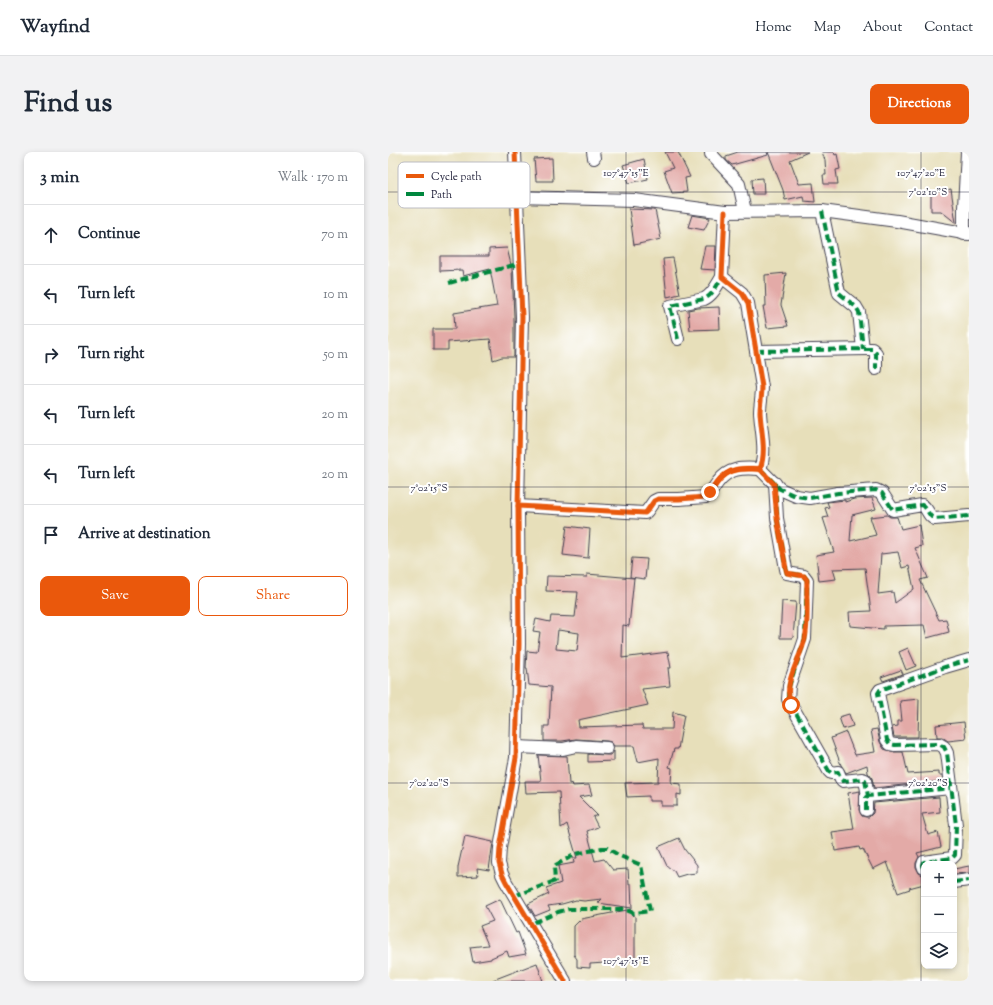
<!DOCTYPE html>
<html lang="en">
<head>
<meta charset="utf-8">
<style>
	:root { --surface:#fff; --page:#f2f2f3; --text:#1f2937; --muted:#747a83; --line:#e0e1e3; --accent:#ea580c }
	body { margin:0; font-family:"Sorts Mill Goudy",serif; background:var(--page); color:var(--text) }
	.controls { position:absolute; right:12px; bottom:12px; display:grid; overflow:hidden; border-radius:8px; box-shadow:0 2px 6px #0003 }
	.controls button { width:36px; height:36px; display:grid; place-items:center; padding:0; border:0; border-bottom:1px solid var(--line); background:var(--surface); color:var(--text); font:20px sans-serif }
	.stop { position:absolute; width:12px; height:12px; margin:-9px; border:3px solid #ea580c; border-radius:50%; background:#fff }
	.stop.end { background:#ea580c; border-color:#fff; box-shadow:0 1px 4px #0008 }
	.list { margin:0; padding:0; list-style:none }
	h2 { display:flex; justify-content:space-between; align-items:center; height:52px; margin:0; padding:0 16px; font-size:17px }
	h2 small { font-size:13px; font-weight:400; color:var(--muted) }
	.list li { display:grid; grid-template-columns:26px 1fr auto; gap:12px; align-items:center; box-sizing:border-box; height:60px; padding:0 16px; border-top:1px solid var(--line) }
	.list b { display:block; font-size:15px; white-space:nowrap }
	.list em { font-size:13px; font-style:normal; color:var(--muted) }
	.actions { display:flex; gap:8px; padding:12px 16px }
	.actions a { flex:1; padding:9px 0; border:1px solid var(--accent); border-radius:8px; text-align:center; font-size:14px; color:var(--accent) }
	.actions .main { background:var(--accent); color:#fff }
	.icon { flex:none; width:22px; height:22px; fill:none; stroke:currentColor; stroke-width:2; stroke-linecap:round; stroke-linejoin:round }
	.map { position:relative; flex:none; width:581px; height:829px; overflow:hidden; border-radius:8px }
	header { display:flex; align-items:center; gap:24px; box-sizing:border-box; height:56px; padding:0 20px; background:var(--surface); border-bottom:1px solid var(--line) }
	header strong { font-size:19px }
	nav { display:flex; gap:22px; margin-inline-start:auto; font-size:14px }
	.intro { display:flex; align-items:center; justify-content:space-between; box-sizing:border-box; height:96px; padding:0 24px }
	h1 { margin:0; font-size:28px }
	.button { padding:10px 18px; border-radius:8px; background:var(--accent); color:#fff; font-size:14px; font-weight:700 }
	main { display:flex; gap:24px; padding:0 24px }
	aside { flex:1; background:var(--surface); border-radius:8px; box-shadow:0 2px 6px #0003 }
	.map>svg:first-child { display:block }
	.building { fill:#e3aaa7; fill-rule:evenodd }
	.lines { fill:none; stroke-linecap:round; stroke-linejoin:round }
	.minor-casing { stroke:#403e4e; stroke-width:14 }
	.minor { stroke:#fff; stroke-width:12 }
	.quiet { stroke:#00873e; stroke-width:4; stroke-dasharray:8 4; stroke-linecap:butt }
	.cycleway-casing { stroke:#fff; stroke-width:8 }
	.cycleway { stroke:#e8590c; stroke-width:5 }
	.route { stroke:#ea580c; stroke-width:5 }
	.ticks { fill:none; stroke:#22223b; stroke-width:1; stroke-opacity:0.45 }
	.key { fill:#fff; stroke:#bdbdc4; stroke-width:1 }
	.key-label { font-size:11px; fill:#22223b }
	.ticks-label { font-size:10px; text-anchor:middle; fill:#22223b; stroke:#fff; stroke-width:4; stroke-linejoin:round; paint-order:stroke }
</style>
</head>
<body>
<header>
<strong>Wayfind</strong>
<nav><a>Home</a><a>Map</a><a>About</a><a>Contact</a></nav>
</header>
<div class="intro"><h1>Find us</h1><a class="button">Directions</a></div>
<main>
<aside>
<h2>3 min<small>Walk · 170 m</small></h2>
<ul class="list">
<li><svg class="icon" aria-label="ahead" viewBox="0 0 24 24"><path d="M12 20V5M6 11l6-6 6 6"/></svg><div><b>Continue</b></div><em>70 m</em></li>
<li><svg class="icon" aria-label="left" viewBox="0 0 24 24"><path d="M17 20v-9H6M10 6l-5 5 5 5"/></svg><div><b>Turn left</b></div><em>10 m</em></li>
<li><svg class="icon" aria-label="right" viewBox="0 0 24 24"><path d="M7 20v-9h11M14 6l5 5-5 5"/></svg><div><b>Turn right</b></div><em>50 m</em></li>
<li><svg class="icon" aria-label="left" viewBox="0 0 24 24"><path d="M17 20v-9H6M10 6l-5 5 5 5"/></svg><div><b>Turn left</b></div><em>20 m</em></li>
<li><svg class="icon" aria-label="left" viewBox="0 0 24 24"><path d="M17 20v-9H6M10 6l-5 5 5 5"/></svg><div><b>Turn left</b></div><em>20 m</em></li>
<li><svg class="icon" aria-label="arrive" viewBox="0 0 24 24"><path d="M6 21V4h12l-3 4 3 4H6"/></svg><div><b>Arrive at destination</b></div></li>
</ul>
<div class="actions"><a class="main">Save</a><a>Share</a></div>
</aside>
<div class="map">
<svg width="581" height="829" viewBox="0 0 581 829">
	<rect width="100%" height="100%" fill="#fff"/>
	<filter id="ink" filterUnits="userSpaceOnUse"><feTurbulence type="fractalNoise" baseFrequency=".025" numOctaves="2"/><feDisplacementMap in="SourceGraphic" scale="8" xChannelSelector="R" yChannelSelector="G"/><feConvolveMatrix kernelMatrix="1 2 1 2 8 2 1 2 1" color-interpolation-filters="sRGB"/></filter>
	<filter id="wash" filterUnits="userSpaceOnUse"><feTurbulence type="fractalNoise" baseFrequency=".012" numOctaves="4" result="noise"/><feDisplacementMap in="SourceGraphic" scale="16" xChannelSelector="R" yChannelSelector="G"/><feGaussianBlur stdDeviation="0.9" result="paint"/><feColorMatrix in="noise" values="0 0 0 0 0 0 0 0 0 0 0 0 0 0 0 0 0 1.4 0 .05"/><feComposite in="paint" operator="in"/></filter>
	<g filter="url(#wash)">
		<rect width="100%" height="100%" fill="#e7dfba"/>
		<g id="blocks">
			<g class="building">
				<path d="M277,0H290L302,25L297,26L299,40L284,41L276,19L285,16Z"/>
				<path d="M350,0H379L380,3L344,13L338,8V4Z"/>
				<path d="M380,0H420L402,8L411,32L425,31L427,50L416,49L415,44L397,48L395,38Z"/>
				<path d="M434,0H446L447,3L449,2L452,17L448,18L450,32H436L435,23H438L437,8Z"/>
				<path d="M164,6L165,29H148L146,7Z"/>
				<path d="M256,7L260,27L241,31L235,13Z"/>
				<path d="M375,26L376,42H365L364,27Z"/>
				<path d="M563,37L568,71L553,59H543V41Z"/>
				<path d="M241,57L267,58L273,87L246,93Z"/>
				<path d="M304,63L322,66L316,78L300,75Z"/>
				<path d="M317,94H328L327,118L312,117Z"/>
				<path d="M119,96L124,117L126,165V205H114L105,208L102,187L60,190V198H45V177H67L66,161L109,154L102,117L75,124L74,118L52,119V104H101V97Z"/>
				<path d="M285,106L292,142L279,145L275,107Z"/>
				<path d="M398,121L393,153L400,174L379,176L375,154H378L377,123Z"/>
				<path d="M331,155L332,177L302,178L300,158L310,156Z"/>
				<path d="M484,346L488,357L464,363L462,389L488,383L482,365L499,363L502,365H509L513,377L531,373L534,394L527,396L540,426L532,428L551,468L558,467L561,480L539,486L536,473L496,474V477L462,474L461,460L483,459L477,416L445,417L448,427L431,429L428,403L446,400L435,366L440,365L437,356L441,355L439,350L457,348V350L466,347ZM510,400L514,416L521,414L526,437L507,451L505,440L490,442L493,402Z"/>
				<path d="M179,374L202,377L200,406L175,403Z"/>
				<path d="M244,406L259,407L257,427L242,425Z"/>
				<path d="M199,422L246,426L241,474L235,473L234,506L280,500L283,516H280L282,534L254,537L260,553L190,568L191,575L254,573L255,577H284L285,560L296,563L290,597H286L281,615L284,616L283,631L293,632V643L289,642V654H273V649H261V644L239,645L237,631L270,630L271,606L250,610L246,594H226L223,590L219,589L188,587L174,589H156V574H161L163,535L141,533L139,516H138L139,499L149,500L152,480L145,479L148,467L162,470L163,464L187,465L190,440L158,439L159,424L199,425ZM170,478L191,481L189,499L168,497Z"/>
				<path d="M394,449L408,450L405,486H392Z"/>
				<path d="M520,496L528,514L518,518L511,500Z"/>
				<path d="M513,518L515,522L495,529L493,525Z"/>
				<path d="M531,547L530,585H506L504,575L510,574V569H514L512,549Z"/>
				<path d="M461,562L465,574L455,577L451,565Z"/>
				<path d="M576,570L578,587L560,589L554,585H549L548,573Z"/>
				<path d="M489,577L492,590L496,597L506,600H515L520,622L551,620V623H554L555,629L486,636L484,626L480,621L479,613L458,621L453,613L443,586L458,580L467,603L487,600L483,578Z"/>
				<path d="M226,599V609L200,610V602L219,603H223Z"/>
				<path d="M150,603L179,604L181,632L184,631L185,634L201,633L204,643L191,645L209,663L205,665L210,675L199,679L207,709L216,707L225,718L240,717L241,732H243L244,756L210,751L214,747L196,749L188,748L174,752L160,754L162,758L147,764L140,752L161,742L158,736L173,731L170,714L186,711L185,706H189L179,672L173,676L171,640L138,641L137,629H153Z"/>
				<path d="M472,639L471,658L474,664L478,665H481L485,661L486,651L551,645L552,660L534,662L540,683L550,680L553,695L529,701L531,705L528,711V715L531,721L535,723L536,732L521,736L522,737L510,741L499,710L485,717L475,697L472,698L471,695L447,699L444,680L466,677L460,641Z"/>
				<path d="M77,684L105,690L101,718L89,716L90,724L70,725V715Z"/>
				<path d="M291,686L297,698L309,713V721L299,722L289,725L286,719L279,714L270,695Z"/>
				<path d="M581,714V721L566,722V717Z"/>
				<path d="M112,747L128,781L130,780L138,802L121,805L119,799L103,806V807L85,810L82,795L100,793L92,774L105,769L97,754Z"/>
				<path d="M244,757V763L247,764V809L202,812V816L189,815V807L186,803V774L193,767Z"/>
				<path d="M149,811L155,829H105V828Z"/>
			</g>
		</g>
	</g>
	<g filter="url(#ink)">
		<use href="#blocks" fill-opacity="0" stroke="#403e4e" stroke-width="1"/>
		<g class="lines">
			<defs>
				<g id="minor">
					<path d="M127,0L134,165L130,354L131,492L128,606L112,696L111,711L114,722L118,730L177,829"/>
					<path d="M205,0L206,6"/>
					<path d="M323,0V2L351,32L357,59"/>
					<path d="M129,45L246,48L337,60L434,59L509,69L581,82"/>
					<path d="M434,59L451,141L468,155L471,160L475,197"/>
					<path d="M576,82V55L579,0"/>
					<path d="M290,187L282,154L316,147C325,143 329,133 334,125"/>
					<path d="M368,199L480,197H484L488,201V217"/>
					<path d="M372,317L392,337L408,344L422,346L450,341L488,338L494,341L505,358L534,353C540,356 540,365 547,367L581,364"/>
					<path d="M387,331L389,366L398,417L399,421L416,424L419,428L417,487L401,534L400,547L441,619L443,621L450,620L453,627L455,629L474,627L477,628L480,644"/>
					<path d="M130,354L257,361L259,359L266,349L270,347H291L318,345C323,341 326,335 330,330C341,315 355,316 372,317C379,299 373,280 372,260C372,252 374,244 374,235L360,151L354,141L334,125L337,60"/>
					<path d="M129,595L175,597L188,594L219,596"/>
					<path d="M478,658V645L480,644L563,636"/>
					<path d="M536,716L535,713L536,710L564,706L567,703L568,673L559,601L556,595L551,592L507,593L502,592L499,588L490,541L492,538L498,536L557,515L581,508"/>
					<path d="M566,730L581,728"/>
				</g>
			</defs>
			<use href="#minor" class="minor-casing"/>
			<use href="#minor" class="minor"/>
			<g class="quiet">
				<path d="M434,59L451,141L468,155L471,160L475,197"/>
				<path d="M61,131L126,113L132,109"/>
				<path d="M290,187L282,154L316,147C325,143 329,133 334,125"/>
				<path d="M368,199L480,197H484L488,201V217"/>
				<path d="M372,317L392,337L408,344L422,346L450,341L488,338L494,341L505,358L534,353C540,356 540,365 547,367L581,364"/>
				<path d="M387,331L389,366L398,417L399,421L416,424L419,428L417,487L401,534L400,547L441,619L443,621L450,620L453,627L455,629L474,627L477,628L480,644"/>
				<path d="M478,658V645L480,644L563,636"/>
				<path d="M536,716L535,713L536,710L564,706L567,703L568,673L559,601L556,595L551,592L507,593L502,592L499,588L490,541L492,538L498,536L557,515L581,508"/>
				<path d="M566,730L581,728"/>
				<path d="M126,744L167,729L166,714L188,702L214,696H219L232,704L253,713L262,759L246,761L235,757H181L170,760L143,772"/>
			</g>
			<defs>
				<g id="cycleway">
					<path d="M127,0L134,165L130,354L131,492L128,606L112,696L111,711L114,722L118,730L177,829"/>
					<path d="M130,354L257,361L259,359L266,349L270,347H291L318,345C323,341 326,335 330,330C341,315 355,316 372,317C379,299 373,280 372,260C372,252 374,244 374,235L360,151L354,141L334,125L337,60"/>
				</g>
			</defs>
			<use href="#cycleway" class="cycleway-casing"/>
			<use href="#cycleway" class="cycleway"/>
		</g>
	</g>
	<g class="lines" filter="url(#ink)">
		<path class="route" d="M322,340C336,317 347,316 372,317L386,332L389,366L398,417L399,421L416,424L419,428C418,448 421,468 417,487C412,508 394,531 403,553"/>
	</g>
	<path class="ticks" d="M238,0V829M533,0V829M0,40H581M0,335H581M0,631H581"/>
	<rect x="10" y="10" width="132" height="46" rx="6" class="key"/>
	<rect x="18" y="22" width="18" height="4" fill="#e8590c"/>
	<rect x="18" y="40" width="18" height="4" fill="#00873e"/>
	<g class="key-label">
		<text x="43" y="28">Cycle path</text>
		<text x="43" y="46">Path</text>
	</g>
	<g class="ticks-label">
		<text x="238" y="24">107°47'15"E</text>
		<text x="533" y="24">107°47'20"E</text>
		<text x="540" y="43">7°02'10"S</text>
		<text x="41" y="339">7°02'15"S</text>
		<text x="540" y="339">7°02'15"S</text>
		<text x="41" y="634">7°02'20"S</text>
		<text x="540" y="634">7°02'20"S</text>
		<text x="238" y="812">107°47'15"E</text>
	</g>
</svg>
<div class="controls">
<button>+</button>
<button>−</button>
<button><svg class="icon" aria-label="layers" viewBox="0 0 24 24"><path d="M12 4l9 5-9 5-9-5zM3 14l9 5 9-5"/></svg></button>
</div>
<div class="stop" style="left:403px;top:553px"></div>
<div class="stop end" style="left:322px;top:340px"></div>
</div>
</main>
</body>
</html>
